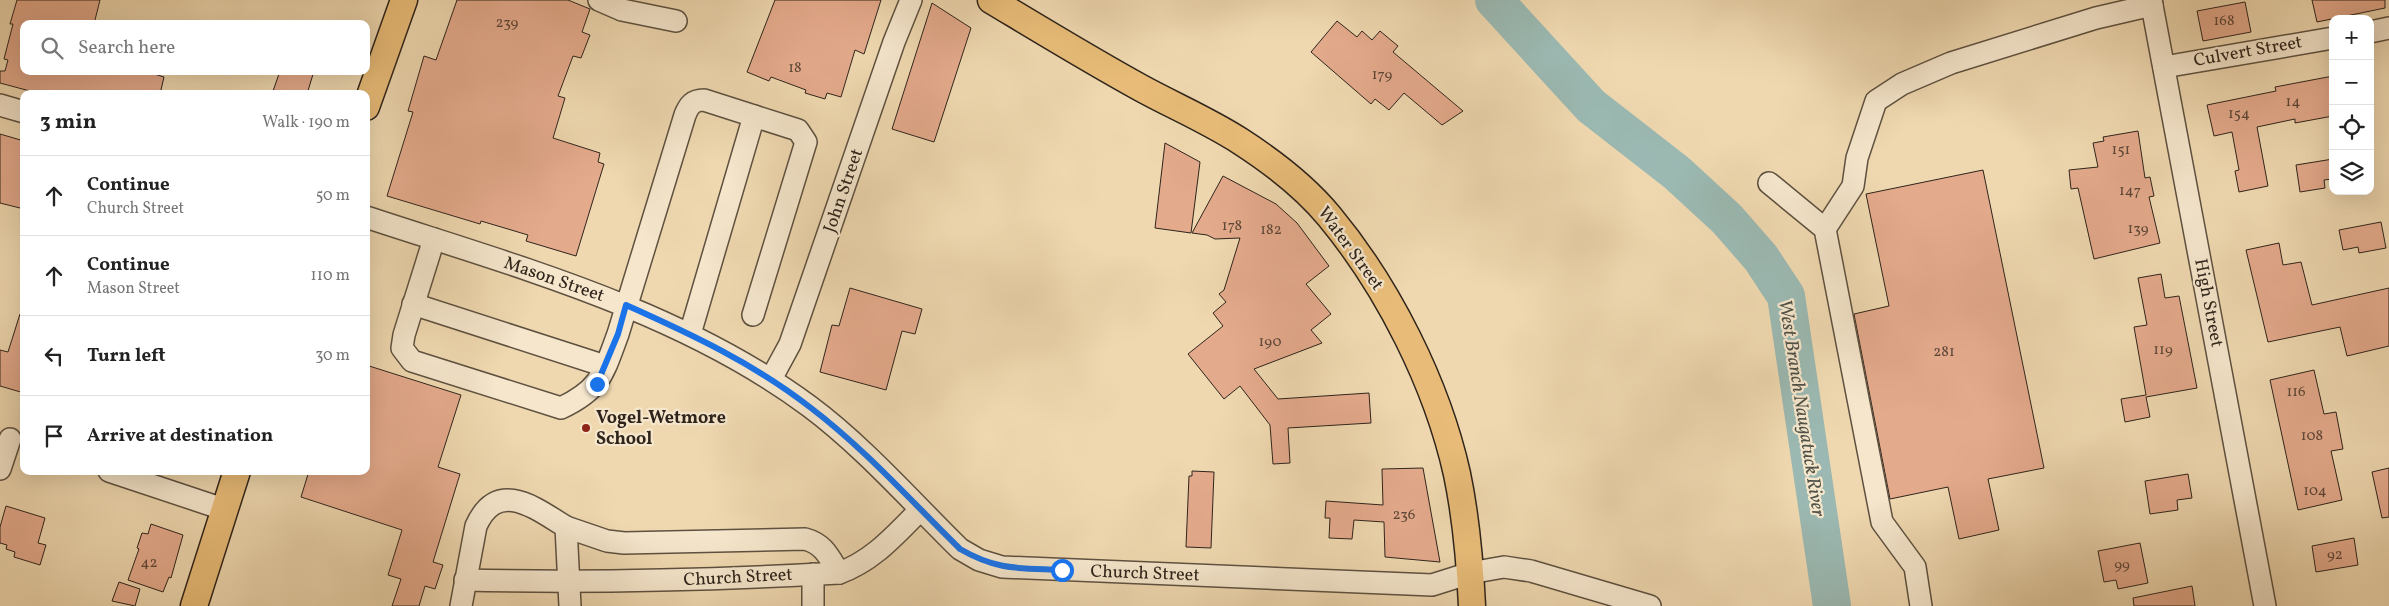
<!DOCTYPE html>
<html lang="en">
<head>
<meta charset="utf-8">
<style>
	:root { --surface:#fff; --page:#f6f6f6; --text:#222; --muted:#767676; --line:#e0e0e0 }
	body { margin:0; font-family:Vollkorn,serif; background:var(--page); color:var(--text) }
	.controls { position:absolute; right:15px; top:15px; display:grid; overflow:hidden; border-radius:10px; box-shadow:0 5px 20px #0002 }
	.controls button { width:45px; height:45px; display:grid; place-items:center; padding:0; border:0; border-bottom:1px solid var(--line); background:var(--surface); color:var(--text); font:25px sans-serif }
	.stop { position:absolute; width:15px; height:15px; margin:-11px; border:4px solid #1a73e8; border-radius:50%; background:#fff }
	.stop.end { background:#1a73e8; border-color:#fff; box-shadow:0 1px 5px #0008 }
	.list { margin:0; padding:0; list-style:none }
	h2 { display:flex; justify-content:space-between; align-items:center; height:65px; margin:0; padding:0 20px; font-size:21px }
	h2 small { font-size:16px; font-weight:400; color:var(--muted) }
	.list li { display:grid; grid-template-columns:32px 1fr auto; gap:15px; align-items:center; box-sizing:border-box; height:80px; padding:0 20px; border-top:1px solid var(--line) }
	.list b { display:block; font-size:19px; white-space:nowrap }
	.list p { margin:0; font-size:16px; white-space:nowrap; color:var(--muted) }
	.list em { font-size:16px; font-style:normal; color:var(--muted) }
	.icon { flex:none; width:28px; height:28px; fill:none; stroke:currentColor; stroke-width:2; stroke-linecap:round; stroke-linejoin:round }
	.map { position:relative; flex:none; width:2389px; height:606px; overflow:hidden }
	.search { position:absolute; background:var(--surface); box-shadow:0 5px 20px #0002; left:20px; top:20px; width:350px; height:55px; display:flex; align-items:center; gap:12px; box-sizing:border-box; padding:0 18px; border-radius:10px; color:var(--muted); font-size:19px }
	.panel { position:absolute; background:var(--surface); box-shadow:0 5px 20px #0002; left:20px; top:90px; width:350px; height:385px; border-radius:10px }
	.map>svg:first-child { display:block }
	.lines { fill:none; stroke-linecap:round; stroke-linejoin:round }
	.river { stroke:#9bb9b2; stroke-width:38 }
	.building { fill:#e4aa8c; stroke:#2e241b }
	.minor-casing { stroke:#5e5140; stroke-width:24 }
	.major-casing { stroke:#2e241b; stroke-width:29 }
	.minor { stroke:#f5e6cc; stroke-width:21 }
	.major { stroke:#e8bc78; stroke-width:26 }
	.route { stroke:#1a73e8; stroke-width:6 }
	.poi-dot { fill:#8f2418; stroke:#f5e6cc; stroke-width:2 }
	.labels { text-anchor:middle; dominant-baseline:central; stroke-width:4.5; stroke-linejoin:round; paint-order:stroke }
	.number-label { font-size:15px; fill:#5c4637 }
	.street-label { font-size:18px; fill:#2e241b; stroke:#f5e6cc }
	.poi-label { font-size:18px; font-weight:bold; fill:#2e241b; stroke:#f5e6cc; text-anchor:start }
	.water-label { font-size:19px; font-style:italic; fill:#4f5148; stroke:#f5e6cc }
</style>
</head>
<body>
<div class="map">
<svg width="2389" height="606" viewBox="0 0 2389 606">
	<rect width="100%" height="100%" fill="#efd8b0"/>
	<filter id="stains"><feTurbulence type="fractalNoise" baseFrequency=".004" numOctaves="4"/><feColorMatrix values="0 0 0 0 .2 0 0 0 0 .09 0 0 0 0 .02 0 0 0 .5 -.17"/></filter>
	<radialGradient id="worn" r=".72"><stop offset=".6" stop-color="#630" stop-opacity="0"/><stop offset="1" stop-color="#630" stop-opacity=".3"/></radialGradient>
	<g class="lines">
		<path class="river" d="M1494,0L1591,106L1677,173L1727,219L1761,258L1786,296L1832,606"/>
	</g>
	<g class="building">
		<path d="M17,0H100L94,24H24V71H145L164,77L160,94H41L0,83V71H5L8,60L4,59L13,24H10Z"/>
		<path d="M457,0H568L590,9L582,32L590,35L581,58L573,56L558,96L565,98L553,138L600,153L598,162L604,164L576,256L526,241L528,235L481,221L480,224L387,196L413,112L408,111L424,56L436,60Z"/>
		<path d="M775,0H881L864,54L855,50L841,97L827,93L825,99L805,93L806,90L771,77L769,81L747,72Z"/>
		<path d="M2312,0H2385V8L2317,22Z"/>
		<path d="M2245,2L2251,32L2203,41L2197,11Z"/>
		<path d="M932,3L971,28L934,142L892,129Z"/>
		<path d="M1337,21L1357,37L1362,31L1372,40L1380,31L1398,46L1393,52L1463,111L1442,125L1404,93L1389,110L1375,99L1371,104L1311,52Z"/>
		<path d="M280,71H314L307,94H272Z"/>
		<path d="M2333,76V116L2295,123V119L2257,127L2268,186L2239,192L2235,171L2239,170L2232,132L2214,136L2207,105L2276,91L2275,87Z"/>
		<path d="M2138,131L2145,178L2150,177L2154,196L2149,197L2160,243L2094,259L2078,188L2071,189L2069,170L2098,167L2093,143L2104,141L2103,137Z"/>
		<path d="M0,134L24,141V209L0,203Z"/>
		<path d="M1165,143L1200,162L1191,233L1155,228Z"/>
		<path d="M2333,159V179L2324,180L2325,188L2300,192L2296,165Z"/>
		<path d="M1983,170L2044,468L1988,479L1999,530L1959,539L1948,487L1890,499L1854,314L1889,306L1866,194Z"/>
		<path d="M1223,176L1276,204L1297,223L1329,266L1306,284L1331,314L1311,330L1322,343L1254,369L1278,399L1369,393L1371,423L1288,428L1290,463L1273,464L1270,425L1240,386L1224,399L1188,354L1223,326L1213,313L1226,302L1219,294L1224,290L1240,238L1215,239L1207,235L1192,233Z"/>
		<path d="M2381,222L2386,248L2359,253L2358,247L2343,250L2339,230Z"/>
		<path d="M2279,243L2283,265L2301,262L2312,305L2389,288V346L2347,356L2340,327L2268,342L2246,250Z"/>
		<path d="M2161,274L2165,298L2179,296L2197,388L2146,397L2150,417L2125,422L2121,399L2146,395L2134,327L2147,325L2138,278Z"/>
		<path d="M850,288L922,309L915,334L902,331L886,390L820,372L832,325L839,326Z"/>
		<path d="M20,314L24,315V393L0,386V350L8,352Z"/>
		<path d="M366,365L461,395L438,467L460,474L433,562L443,565L435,589L425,586L419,606H392L401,579L388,575L402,530L301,497L309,471H366Z"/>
		<path d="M2314,370L2324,414L2336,412L2343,449L2331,451L2342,500L2298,510L2270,380Z"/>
		<path d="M1423,468L1440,562L1385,557L1384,522L1354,520L1352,539L1329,538L1330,518H1325L1326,501L1383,505L1382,469Z"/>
		<path d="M2389,468V517L2382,518L2372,472Z"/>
		<path d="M1192,471L1214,472L1211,548L1186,547L1189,476H1192Z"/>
		<path d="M2188,474L2192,498L2177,500L2178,510L2150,514L2145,481Z"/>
		<path d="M6,506L45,518L38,543L46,545L40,565L14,557L15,552L6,549L7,545L0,543V527Z"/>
		<path d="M151,524L183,535L171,578L169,577L163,592L128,580L139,549L137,548L142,533L148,534Z"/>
		<path d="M2354,538L2358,565L2316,572L2312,546Z"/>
		<path d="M2140,543L2148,583L2118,589L2116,580L2104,582L2098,551Z"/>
		<path d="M119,582L140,589L135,606L112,601Z"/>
		<path d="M2192,586L2195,606H2134L2133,598Z"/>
	</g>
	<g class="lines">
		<defs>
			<g id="minor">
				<path d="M599,0L622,10L676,21"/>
				<path d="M2151,0L2265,606"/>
				<path d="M2370,32L2389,28"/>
				<path d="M2164,67L2333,38"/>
				<path d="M0,105L24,112"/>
				<path d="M1769,183L1825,229L1882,522L1915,567L1921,606"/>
				<path d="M366,217C518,267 679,310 809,406C863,446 912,502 960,549L979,560L1002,567L1432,585L1470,573L1504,567L1531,571L1650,606"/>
				<path d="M1825,229L1853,186L1857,158L1876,101L1902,84L1951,63L2096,18L2152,5"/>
				<path d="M434,239L404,335L402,348L412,361L561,408C601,389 603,374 618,334L685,115C689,105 693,100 704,100L754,116L690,334"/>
				<path d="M413,304L605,366"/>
				<path d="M753,315L806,142L798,130L754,116"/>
				<path d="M771,379L790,344L894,42L911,0"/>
				<path d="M0,469L10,439"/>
				<path d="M109,471L223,509"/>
				<path d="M566,527L607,541L624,543L805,539C824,544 829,557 839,573"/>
				<path d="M813,574V606"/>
				<path d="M465,580C590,583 714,580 839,573C873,561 895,535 920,510"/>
				<path d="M461,606L476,526C498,478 535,508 566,527L570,606"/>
			</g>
			<g id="major">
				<path d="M991,0C1041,30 1090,60 1141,88C1174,106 1209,121 1240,141C1271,161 1305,187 1329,216C1388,287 1437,384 1457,474C1466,517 1470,562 1472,606"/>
				<path d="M366,107L404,0"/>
				<path d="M194,606L237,471"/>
			</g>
		</defs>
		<use href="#minor" class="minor-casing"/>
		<use href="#major" class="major-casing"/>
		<use href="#minor" class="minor"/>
		<use href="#major" class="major"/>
	</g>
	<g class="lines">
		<path class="route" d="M597,384L618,334L626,305C691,334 755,364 811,408C865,449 912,502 960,549C998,571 1020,568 1062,570"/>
	</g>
	<circle class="poi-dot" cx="586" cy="428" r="5"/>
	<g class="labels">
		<g class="number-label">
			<text x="2224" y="21">168</text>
			<text x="507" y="23">239</text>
			<text x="795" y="68">18</text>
			<text x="1382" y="75">179</text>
			<text x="2293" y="102">14</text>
			<text x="2239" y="114">154</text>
			<text x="2121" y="150">151</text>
			<text x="2130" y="191">147</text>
			<text x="1232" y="226">178</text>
			<text x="2138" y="229">139</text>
			<text x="1271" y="230">182</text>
			<text x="1270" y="342">190</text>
			<text x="2163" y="350">119</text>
			<text x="1944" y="352">281</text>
			<text x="2296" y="392">116</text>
			<text x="2312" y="436">108</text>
			<text x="2315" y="491">104</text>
			<text x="1404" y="515">236</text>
			<text x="2335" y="555">92</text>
			<text x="149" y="563">42</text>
			<text x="2122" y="565">99</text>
		</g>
		<g class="street-label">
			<text transform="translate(2248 52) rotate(-10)">Culvert Street</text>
			<text transform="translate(844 191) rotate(-71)">John Street</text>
			<text transform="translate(1350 249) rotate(54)">Water Street</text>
			<text transform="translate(554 280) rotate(19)">Mason Street</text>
			<text transform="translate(2208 303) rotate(79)">High Street</text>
			<text transform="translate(1145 574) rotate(2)">Church Street</text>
			<text transform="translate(738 578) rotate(-3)">Church Street</text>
		</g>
		<g class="poi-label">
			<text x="596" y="418">Vogel-Wetmore<tspan x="596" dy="21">School</tspan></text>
		</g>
		<g class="water-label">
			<text transform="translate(1801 408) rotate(81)">West Branch Naugatuck River</text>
		</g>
	</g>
	<rect width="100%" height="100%" filter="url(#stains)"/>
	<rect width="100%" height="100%" fill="url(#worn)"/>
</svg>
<div class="controls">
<button>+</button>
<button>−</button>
<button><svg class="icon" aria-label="locate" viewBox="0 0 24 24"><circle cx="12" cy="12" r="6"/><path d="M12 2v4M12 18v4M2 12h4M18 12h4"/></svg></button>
<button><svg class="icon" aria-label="layers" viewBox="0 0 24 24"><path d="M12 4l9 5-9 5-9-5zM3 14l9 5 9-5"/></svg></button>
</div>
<div class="stop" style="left:1062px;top:570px"></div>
<div class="stop end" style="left:597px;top:384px"></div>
<div class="search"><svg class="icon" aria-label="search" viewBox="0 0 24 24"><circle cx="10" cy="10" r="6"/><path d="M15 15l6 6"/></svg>Search here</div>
<section class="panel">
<h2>3 min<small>Walk · 190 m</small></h2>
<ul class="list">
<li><svg class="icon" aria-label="ahead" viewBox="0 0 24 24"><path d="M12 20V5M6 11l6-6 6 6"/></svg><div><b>Continue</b><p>Church Street</p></div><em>50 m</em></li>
<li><svg class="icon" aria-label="ahead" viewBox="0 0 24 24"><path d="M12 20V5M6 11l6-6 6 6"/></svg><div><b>Continue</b><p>Mason Street</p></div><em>110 m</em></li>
<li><svg class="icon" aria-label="left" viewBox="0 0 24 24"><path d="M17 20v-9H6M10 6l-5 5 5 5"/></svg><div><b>Turn left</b></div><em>30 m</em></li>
<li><svg class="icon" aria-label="arrive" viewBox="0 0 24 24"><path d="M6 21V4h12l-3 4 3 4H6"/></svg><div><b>Arrive at destination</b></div></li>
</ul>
</section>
</div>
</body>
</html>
